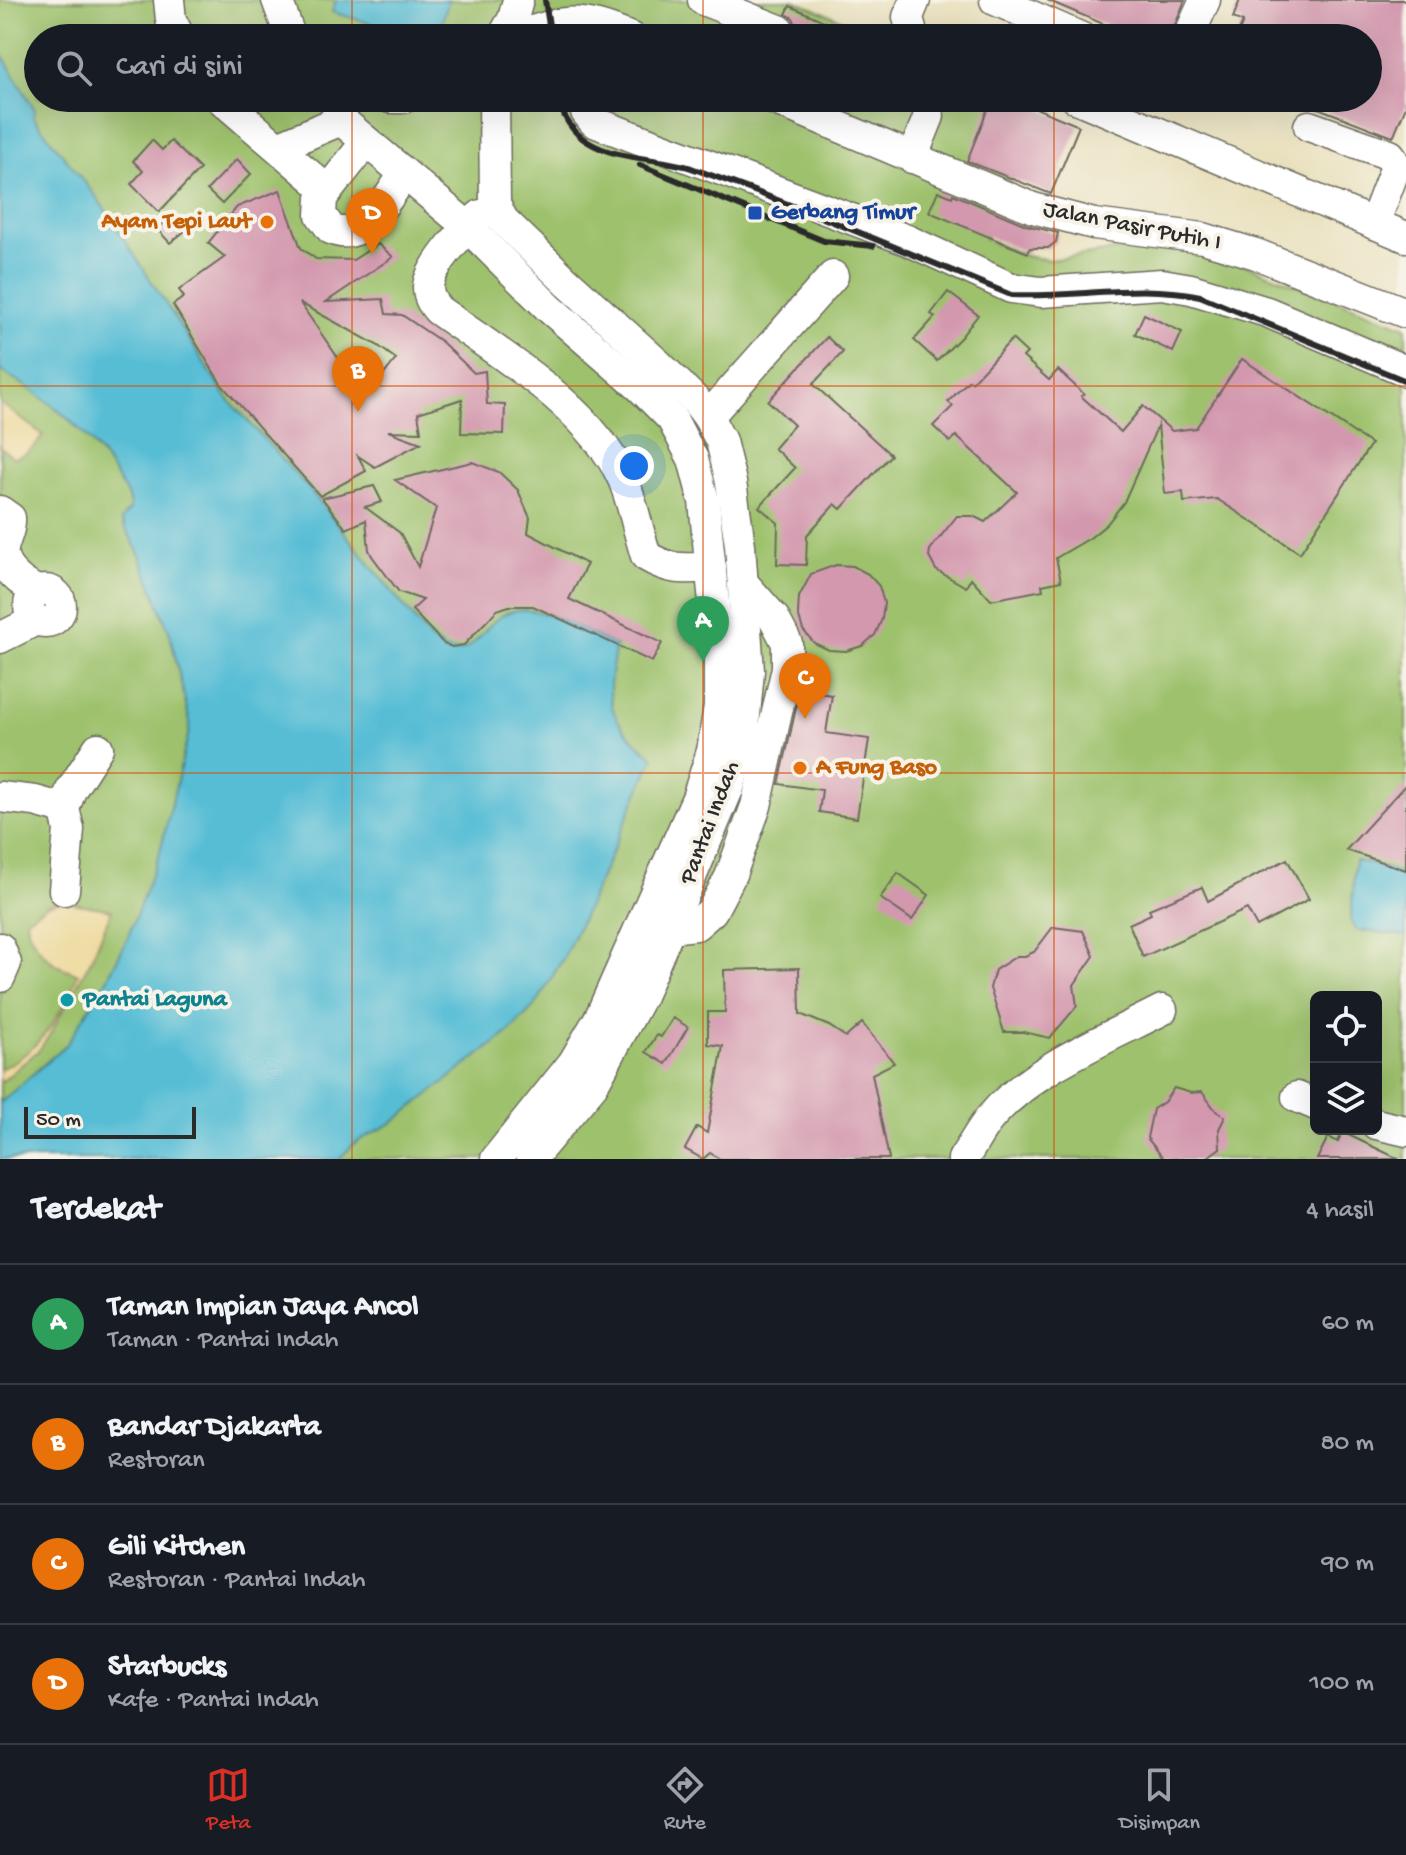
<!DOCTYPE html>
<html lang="id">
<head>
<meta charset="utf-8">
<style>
	:root { --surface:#171b24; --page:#242831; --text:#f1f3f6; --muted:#9ea1a6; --line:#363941; --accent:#d93025 }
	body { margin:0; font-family:"Gochi Hand",sans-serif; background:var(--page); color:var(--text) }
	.controls { position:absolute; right:24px; bottom:24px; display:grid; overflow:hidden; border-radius:12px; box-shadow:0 8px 32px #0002 }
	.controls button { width:72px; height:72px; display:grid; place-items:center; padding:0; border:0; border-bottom:2px solid var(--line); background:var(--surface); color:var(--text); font:40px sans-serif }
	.scale { position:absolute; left:24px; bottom:20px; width:172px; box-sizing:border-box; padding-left:8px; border:4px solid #2b2b2b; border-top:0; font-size:22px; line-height:28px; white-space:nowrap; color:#2b2b2b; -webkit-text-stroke:6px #f7f3e8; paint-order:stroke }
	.you { position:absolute; left:634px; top:466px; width:28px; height:28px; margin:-20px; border:6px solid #fff; border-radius:50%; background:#1a73e8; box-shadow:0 0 0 12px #1a73e833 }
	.badge { display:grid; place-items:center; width:52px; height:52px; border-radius:50%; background:var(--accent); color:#fff; font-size:26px; font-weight:700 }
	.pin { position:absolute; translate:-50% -66px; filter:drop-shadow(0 2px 4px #0008) }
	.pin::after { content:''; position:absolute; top:42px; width:28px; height:24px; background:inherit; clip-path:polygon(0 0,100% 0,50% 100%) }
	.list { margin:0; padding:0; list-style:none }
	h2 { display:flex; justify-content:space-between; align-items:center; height:104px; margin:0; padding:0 32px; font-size:34px }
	h2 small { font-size:26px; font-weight:400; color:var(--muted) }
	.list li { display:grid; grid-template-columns:52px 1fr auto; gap:24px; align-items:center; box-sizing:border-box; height:120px; padding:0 32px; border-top:2px solid var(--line) }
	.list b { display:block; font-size:30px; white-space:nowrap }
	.list p { margin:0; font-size:26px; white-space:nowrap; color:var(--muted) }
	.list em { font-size:26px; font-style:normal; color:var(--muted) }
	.icon { flex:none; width:44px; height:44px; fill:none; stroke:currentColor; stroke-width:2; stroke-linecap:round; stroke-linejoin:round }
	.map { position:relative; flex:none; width:1406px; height:1159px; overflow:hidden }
	.search { position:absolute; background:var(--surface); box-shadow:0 8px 32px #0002; left:24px; right:24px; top:24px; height:88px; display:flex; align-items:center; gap:20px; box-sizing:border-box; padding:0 28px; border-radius:44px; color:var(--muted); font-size:30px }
	.sheet { height:584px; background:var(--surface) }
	nav { display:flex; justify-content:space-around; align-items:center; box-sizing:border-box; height:112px; border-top:2px solid var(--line); background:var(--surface); font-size:22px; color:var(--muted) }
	nav a { display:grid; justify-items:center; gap:4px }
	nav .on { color:var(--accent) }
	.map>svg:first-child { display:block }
	.green { fill:#9dc16c; stroke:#64764c; stroke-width:2; fill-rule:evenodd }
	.sand { fill:#eeda9e; stroke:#8c8264; stroke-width:2 }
	.water { fill:#57bdd5; stroke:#417480; stroke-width:2 }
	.building { fill:#d398ae; fill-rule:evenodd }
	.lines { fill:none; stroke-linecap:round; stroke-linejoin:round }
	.minor-casing { stroke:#6e6b5e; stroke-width:33 }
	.minor { stroke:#fff; stroke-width:30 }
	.rail { stroke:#2b2b2b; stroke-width:6 }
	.grid { fill:none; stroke:#d5540f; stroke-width:2; stroke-opacity:0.55 }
	.transit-dot { fill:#1a4fb4; stroke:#f7f3e8; stroke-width:3 }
	.food-dot { fill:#e8710a; stroke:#f7f3e8; stroke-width:3 }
	.culture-dot { fill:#0f9aa8; stroke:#f7f3e8; stroke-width:3 }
	.labels { text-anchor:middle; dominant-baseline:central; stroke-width:8; stroke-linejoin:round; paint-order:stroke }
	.transit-label { font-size:24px; font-weight:bold; fill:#164399; stroke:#f7f3e8; text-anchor:start }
	.food-label { font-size:24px; font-weight:bold; fill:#c56008; stroke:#f7f3e8; text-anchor:end }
	.street-label { font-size:24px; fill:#2b2b2b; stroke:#f7f3e8 }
	.culture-label { font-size:24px; font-weight:bold; fill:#0d838f; stroke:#f7f3e8; text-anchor:start }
</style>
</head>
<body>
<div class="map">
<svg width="1406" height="1159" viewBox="0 0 1406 1159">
	<rect width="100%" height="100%" fill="#f7f3e8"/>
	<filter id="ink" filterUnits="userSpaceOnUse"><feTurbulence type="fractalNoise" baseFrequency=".0125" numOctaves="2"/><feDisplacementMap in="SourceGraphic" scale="16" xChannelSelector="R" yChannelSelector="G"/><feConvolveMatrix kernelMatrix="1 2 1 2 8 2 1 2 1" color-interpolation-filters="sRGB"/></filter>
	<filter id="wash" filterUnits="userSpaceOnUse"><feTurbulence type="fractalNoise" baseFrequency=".006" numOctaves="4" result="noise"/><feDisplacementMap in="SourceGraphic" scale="32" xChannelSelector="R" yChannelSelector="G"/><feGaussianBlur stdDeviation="1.8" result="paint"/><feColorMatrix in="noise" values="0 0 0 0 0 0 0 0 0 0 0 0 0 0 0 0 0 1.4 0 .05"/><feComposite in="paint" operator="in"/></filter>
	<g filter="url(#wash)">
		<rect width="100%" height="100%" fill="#e9e1be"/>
		<path class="green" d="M0,0H793L887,38H38V98H1036L1042,100L985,239L1025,256L1049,260L1150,246L1206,250L1406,327V1159H0ZM1316,997H1376V1129H1316Z"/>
		<g class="sand">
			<path d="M0,403L43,435C36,447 28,454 14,458L0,447Z"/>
			<path d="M61,901L112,910L90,962L50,1034L39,1050L0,1083V1069C39,1053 63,1012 78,974C72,971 65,969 59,966C45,959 26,935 26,919L47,905Z"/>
		</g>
		<g class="water">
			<path d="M336,0H449L437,38H421L332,12Z"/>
			<path d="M0,51L35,110L33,117L98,199L227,398L310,490L431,640C476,676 478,615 517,610C545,606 591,635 616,646C604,704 607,719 654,757L589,904L565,955L537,1003L509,1032L396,1120C373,1136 359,1134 340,1159H0V1103L67,1044L105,983L126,942L160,852L189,731L190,723L170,634L140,555L121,520L130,509C131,496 121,486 115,475C86,428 47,398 0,370Z"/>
			<path d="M1355,860L1406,874V936L1357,930L1351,921Z"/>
		</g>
		<g id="blocks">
			<g class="building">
				<path d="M1047,0H1185L1170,38H1136Z"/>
				<path d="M1240,0H1406V106L1393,137L1292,98H1368V38H1236L1243,22L1233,18Z"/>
				<path d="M790,6L824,21L817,38H795L797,27L793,18L786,14Z"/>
				<path d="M992,98H1012L1079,126L1051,194L967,161Z"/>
				<path d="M152,140L162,150L171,141L200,169L159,212L131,184L143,171L133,161Z"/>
				<path d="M237,159L251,174L222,204L207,190Z"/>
				<path d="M280,190L301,248L316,259L353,260L378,244L393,257L326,302L383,299L386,314L402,315L442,342L474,373L485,371L487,404L505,405L504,434L461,433L462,399L418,413L421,432L388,431L421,443L375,467L358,456L366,471L320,496L221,384L173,305L184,297L179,290L225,257L208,243L237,207ZM300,303L377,345L396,359L378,382L354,381Z"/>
				<path d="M938,191L952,197L953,194L1026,225L1058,233L1056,242L1048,248H1030L1028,253L929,212Z"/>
				<path d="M173,215L186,230L170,243L157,229Z"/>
				<path d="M948,292L978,315L961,337L937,361L914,340L935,317L931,314Z"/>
				<path d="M1144,314L1182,332L1173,352L1135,334Z"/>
				<path d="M827,337L843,352L813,384L891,455L841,509L835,504L807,535L806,565L777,564L778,523L759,507L795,468L774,448L794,425L768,401Z"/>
				<path d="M1012,339L1027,353L1023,357L1049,380L1058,370L1084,394L1081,396L1121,432L1143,406L1172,431L1196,428L1242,359L1371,444L1300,553L1217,499L1184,502L1183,492L1165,494L1158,425L1124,502L1107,524L1090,538L1056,558L1061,581L1042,585L1043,590L991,600L971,578L966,587L936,570L929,557L930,550L957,516H973L985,522L1017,492L956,436L950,442L933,426L953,406L948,402L969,380L972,382Z"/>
				<path d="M472,462L499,472L518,490L530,518L528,533L587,564L569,599L662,643L652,662L533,606H509L497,610L464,645L452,647L444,644L412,610L423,600L399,592L372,556L369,550L366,520L346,529L322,498L374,486L382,502L365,507L400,533L418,567L436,508L395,480Z"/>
				<path d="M836,565L853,566L868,574L879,586L884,603L882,619L875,635L862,646L846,651L829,650L814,643L803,630L798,614L799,597L811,574Z"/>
				<path d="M800,690L832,695L826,733L869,739L857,818L819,812L822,790L779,784Z"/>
				<path d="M1406,784V870L1346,850Z"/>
				<path d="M1287,859L1309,899L1257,927L1247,909L1143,957L1129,924L1151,914L1149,909L1202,887L1208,901Z"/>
				<path d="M898,873L929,895L912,920L880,898Z"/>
				<path d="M1053,927L1083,931L1094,956L1074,985L1077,1006L1050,1038L1023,1032H1004L990,988L995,970L1017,956H1025L1034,952Z"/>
				<path d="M799,968L800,1014L829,1026L846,1037L862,1023L894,1063L872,1074L889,1159H720L710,1153L703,1159L685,1149L697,1127L707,1133L723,1046L708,1044V1012H725L724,970Z"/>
				<path d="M673,1018L688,1027L666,1064L646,1052L657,1035L661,1037Z"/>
				<path d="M1174,1088L1191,1093L1202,1092L1216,1111L1225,1117L1219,1129L1220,1148L1205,1159H1164L1147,1138L1153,1109L1164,1102Z"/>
				<path d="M1342,1132L1399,1159H1317L1328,1137L1338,1142Z"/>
			</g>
		</g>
	</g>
	<g filter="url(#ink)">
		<use href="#blocks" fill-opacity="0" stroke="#6e6b5e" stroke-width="2"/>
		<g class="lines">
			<defs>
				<g id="minor">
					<path d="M169,0L171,20L180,38"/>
					<path d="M277,0L291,38"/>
					<path d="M703,0L779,30"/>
					<path d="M995,0L1082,38"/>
					<path d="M502,38L513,19L518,0"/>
					<path d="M511,38C565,20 577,15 631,38"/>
					<path d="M913,38L908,17L915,0"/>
					<path d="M1188,38L1205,0"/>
					<path d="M220,98L327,190"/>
					<path d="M334,98L341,120L467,226L549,308L640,387L672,419L693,459L704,501L719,653V706L712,751L697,798L600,1017L573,1063L496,1159"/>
					<path d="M390,98H403"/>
					<path d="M494,98L495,204L503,220L566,281L659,365L696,401L708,417L721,441L731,482L740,545L749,671L743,737L729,787L641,996L593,1085L531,1159"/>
					<path d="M583,98L586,112L594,122L907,240L1011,288L1041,292L1162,284L1191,289L1267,312L1406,371"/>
					<path d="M771,98L1033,208L1094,224L1203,238L1256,254L1406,313"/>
					<path d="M1076,98L1406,237"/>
					<path d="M1309,126L1390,155L1396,166L1374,224"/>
					<path d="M366,142L322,198L321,215L331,229C365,245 387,197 404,175"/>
					<path d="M278,147L341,120"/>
					<path d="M912,158L929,116L925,98"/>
					<path d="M481,215C466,227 429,267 428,287C428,297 432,303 438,310C500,354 591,408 623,479C633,503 638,531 646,556C671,571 683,569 711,567"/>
					<path d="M708,417L833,276"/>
					<path d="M0,511L10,518C11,531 5,537 3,549C0,568 23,584 37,591"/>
					<circle cx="45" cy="606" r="16"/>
					<path d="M0,638L36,620"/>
					<path d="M0,797L35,801L64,809"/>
					<path d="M64,890L69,829L64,809L71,790L98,748"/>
					<path d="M669,928L696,925L712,911L730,877L756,806L787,668V643L774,618L743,583"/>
					<path d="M0,948L6,963L0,977"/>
					<path d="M1297,1097L1316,1105"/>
					<path d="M1376,1124L1406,1131"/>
					<path d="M963,1159C972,1146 980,1130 990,1118C1031,1069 1106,1039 1162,1010"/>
				</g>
			</defs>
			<use href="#minor" class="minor-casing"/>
			<use href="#minor" class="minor"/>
			<g class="rail">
				<path d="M545,0L551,38"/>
				<path d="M559,98C561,115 573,133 588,142C618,161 661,157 694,169C801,207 906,252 1011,295C1075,298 1138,283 1200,296L1406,381"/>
				<path d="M640,165L824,241L873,246"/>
			</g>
		</g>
	</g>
	<path class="grid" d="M352,0V38M703,0V38M1054,0V38M352,98V1159M703,98V1159M1054,98V1159M0,386H1406M0,773H1406"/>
	<rect class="transit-dot" x="747" y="205" width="16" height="16" rx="4"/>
	<g class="food-dot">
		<circle cx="267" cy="222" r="8"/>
		<circle cx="800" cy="768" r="8"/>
	</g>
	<circle class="culture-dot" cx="67" cy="1000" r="8"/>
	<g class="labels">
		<g class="transit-label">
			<text x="771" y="213">Gerbang Timur</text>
		</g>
		<g class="food-label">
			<text x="251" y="222">Ayam Tepi Laut</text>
			<text x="816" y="768" text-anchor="start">A Fung Baso</text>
		</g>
		<g class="street-label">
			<text transform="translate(1132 227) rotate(11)">Jalan Pasir Putih I</text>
			<text transform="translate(711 823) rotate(-69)">Pantai Indah</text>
		</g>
		<g class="culture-label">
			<text x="83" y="1000">Pantai Laguna</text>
		</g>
	</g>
</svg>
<div class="controls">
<button><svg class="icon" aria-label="locate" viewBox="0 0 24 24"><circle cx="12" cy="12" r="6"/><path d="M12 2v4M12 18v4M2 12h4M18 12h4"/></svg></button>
<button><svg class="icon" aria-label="layers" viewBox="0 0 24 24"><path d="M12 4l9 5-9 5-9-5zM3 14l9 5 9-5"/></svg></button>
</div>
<div class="scale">50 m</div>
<div class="you"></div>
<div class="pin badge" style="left:703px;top:662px;background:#2e9e5b">A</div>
<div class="pin badge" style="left:358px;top:412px;background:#e8710a">B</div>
<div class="pin badge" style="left:805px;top:719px;background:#e8710a">C</div>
<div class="pin badge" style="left:372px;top:254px;background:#e8710a">D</div>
<div class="search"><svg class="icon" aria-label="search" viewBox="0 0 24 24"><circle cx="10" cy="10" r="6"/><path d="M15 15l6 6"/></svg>Cari di sini</div>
</div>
<section class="sheet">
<h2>Terdekat<small>4 hasil</small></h2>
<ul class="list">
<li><span class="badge" style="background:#2e9e5b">A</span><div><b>Taman Impian Jaya Ancol</b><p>Taman · Pantai Indah</p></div><em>60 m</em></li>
<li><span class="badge" style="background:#e8710a">B</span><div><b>Bandar Djakarta</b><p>Restoran</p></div><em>80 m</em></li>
<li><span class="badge" style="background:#e8710a">C</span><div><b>Gili Kitchen</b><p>Restoran · Pantai Indah</p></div><em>90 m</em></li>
<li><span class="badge" style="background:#e8710a">D</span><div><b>Starbucks</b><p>Kafe · Pantai Indah</p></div><em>100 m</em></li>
</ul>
</section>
<nav>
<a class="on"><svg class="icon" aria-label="map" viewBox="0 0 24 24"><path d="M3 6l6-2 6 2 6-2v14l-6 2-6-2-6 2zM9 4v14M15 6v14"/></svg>Peta</a>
<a><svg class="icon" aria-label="directions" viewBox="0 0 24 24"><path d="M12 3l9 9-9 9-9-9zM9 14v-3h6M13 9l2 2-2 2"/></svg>Rute</a>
<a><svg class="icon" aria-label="saved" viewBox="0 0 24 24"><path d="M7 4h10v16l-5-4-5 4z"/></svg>Disimpan</a>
</nav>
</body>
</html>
